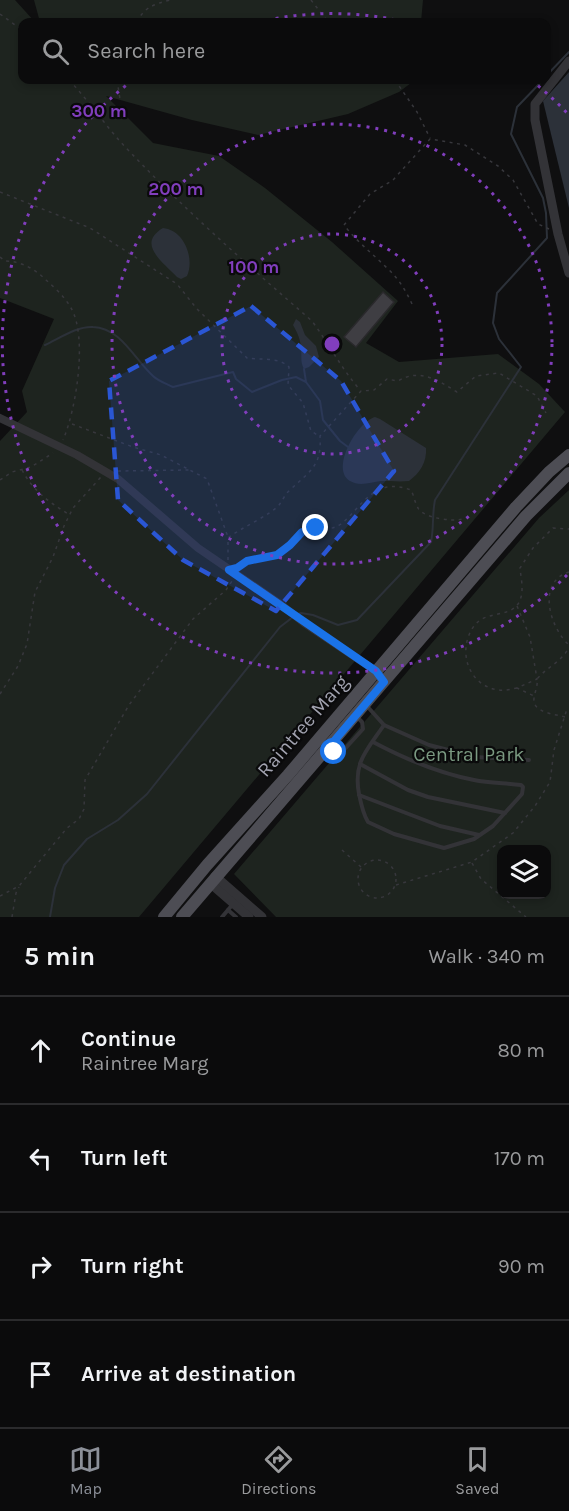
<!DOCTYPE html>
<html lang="en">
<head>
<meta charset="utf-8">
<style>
	:root { --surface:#0b0b0c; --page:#19191a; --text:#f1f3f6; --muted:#9a9b9d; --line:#2b2b2d; --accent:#8c9099 }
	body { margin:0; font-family:Karla,sans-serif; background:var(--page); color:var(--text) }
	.controls { position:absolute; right:18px; bottom:18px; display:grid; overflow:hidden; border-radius:12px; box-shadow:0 3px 9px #0003 }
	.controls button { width:54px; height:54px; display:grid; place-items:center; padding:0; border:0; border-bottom:2px solid var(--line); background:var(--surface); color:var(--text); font:30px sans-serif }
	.stop { position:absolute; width:18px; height:18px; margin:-14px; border:4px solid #1a73e8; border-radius:50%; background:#fff }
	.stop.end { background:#1a73e8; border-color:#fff; box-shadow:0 2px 6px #0008 }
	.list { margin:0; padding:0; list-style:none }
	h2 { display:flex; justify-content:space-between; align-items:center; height:78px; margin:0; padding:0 24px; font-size:26px }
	h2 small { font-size:20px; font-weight:400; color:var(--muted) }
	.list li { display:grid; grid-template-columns:39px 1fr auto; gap:18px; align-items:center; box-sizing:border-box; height:108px; padding:0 24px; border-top:2px solid var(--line) }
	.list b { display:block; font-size:22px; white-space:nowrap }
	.list p { margin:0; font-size:20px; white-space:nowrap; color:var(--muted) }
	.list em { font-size:20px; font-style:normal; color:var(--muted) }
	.icon { flex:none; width:33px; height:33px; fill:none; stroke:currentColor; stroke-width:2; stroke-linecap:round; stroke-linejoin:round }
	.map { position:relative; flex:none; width:569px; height:917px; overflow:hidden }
	.search { position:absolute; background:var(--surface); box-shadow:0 3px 9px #0003; left:18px; right:18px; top:18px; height:66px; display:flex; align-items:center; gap:15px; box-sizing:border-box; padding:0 21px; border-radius:12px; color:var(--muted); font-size:22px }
	.sheet { height:510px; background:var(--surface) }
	nav { display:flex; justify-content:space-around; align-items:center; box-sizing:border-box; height:84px; border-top:2px solid var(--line); background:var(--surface); font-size:16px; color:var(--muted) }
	nav a { display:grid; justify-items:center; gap:3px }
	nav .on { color:var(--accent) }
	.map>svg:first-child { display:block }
	.green { fill:#1e241f; fill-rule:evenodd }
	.water { fill:#2c3139 }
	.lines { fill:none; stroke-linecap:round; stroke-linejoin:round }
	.stream { stroke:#2c3139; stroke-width:2 }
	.building { fill:#3f3e43; stroke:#2a292c; stroke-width:1.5 }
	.path { stroke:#37373c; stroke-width:1.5; stroke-dasharray:3 4.5; stroke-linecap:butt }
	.service { stroke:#333337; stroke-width:4 }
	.minor { stroke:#333337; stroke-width:8 }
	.tertiary { stroke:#333337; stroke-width:9 }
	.primary { stroke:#4d4d54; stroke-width:12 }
	.route { stroke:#1a73e8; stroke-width:8 }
	.marked { fill:#2a56d4; fill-opacity:0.2; stroke:#2a56d4; stroke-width:4.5; stroke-dasharray:12 8; stroke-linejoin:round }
	.ring { fill:none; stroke:#813ebd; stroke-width:3; stroke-dasharray:3 6 }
	.labels { text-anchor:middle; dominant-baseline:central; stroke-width:4.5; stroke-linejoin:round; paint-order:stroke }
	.street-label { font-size:20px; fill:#a2a3b0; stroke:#0a0a0b }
	.park-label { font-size:20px; fill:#7a9981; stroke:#0a0a0b }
	.centre { fill:#813ebd; stroke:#0a0a0b; stroke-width:3 }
	.ring-label { font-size:18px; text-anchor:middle; font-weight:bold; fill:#813ebd; stroke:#0a0a0b; stroke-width:4.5; stroke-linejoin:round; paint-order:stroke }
</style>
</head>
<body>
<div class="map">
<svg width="569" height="917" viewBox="0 0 569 917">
	<rect width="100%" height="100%" fill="#0f0f10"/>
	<g class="green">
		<path d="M0,0H15L35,22H22V80H415L399,92L348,114L258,135L192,120L106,96L153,143L219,156L265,188L332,242L398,301L366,343L399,362L498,354L539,384L565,412L139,917H0V441L27,412L22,391L54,319L0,298Z"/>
		<path d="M34,0H423L421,22H40Z"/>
		<path d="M569,490V917H276L234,874L539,518ZM502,850H546V894H502Z"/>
	</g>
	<g class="water">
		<path d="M569,72V208L543,101Z"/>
		<path d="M163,228C184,230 195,258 187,276L181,279L177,277C163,262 136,244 163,228Z"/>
		<path d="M296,319L300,322L305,335L316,346L319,357L309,367L304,369C300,361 302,358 301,349C301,340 297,332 293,325Z"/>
		<path d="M375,417L380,419L426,448C427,462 420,473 409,481C400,482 391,481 381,481C371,482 360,487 350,481C330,469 357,422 375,417Z"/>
	</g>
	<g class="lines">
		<g class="stream">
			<path d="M546,76L569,52"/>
			<path d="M45,345C60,338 77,326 93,327C121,328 134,359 153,376C158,381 167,384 173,387L233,372L236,379L252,392L282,380L296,377L306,382L304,369"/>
			<path d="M306,382L320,401L323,420L340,441L348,447"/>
			<path d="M298,614L301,613L313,615L338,625L357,620L431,542C434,528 432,514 435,500L521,367L499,339L493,323L497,293L547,238L546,213L543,198L511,134L517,107L543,80"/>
			<path d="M50,917L55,888L64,865L87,839L118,820L147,794L280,627L293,617"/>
		</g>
	</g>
	<path class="building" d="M383,292L394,302L356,347L344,337Z"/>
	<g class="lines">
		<g class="path">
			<path d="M311,0L328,22"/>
			<path d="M0,14L22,30"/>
			<path d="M137,22C144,7 155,4 170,0"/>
			<path d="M69,80C91,103 108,130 131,153C187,212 250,267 312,321C329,344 341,368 360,390"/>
			<path d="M117,80L120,99"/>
			<path d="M395,80L417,112L430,138"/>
			<path d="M0,192L90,228L177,284L197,309L247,358C260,360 279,357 289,367L288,385L303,403L311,431L319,436"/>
			<path d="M0,257L5,261C21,261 35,269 46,280C55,288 65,297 71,308C88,337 76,410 63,440"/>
			<path d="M412,304C406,291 399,279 388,269C373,254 357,242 344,225L370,194L393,180L430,139L465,145L498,166L513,180L538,224L549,229"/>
			<path d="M72,424L133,447L161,455L207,479L228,537"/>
			<path d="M22,470C33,491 50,503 70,515"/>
			<path d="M118,471L189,470"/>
			<path d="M0,480L12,472L31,467L53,453"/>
			<path d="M228,560V538C242,527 269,516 279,505C283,500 285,494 290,490C310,471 322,466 320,436L361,391L374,390L387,379L398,381C419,368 438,380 457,392L476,376L499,373L537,396L546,413"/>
			<path d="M238,567C252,557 263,561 277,555C289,550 295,535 306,531C318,527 330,532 341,524C355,513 366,493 384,488C392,485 403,487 411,490C414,496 415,503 418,508C423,518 453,522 462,519"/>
			<path d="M569,572C536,582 550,628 569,645"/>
			<path d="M517,606L530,637L537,679L517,688L534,696"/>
			<path d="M517,688C511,689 504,691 499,690C467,686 457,649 474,626C486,610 508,618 518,604C525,593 521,579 520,568L533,548L553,528L569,529"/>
			<path d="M0,694L18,666L27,644L35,592L53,557L64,526L73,508L101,477"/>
			<path d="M565,717C555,714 532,713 534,698C535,691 538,686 537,679C548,666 562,662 569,647"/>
			<path d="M342,850L361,867"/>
			<circle cx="377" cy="879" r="19"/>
			<path d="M472,863L481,879L526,917"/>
			<path d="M396,885L472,862L513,833L535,806L550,782L554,750L566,712L569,709"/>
			<path d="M0,896L19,886L67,828L79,819L84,809L85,780L129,705L193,619L226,590L232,581"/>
			<path d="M12,917L16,893L19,887"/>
		</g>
		<g class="service">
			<path d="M366,705L384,725C367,750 353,762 359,794C361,804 363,814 368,822L394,834L444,848L474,839L493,826L522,794L523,787L521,785C505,783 489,783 474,780C438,773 405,759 373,742"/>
			<path d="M384,725L429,745L475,757L529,760"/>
			<path d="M329,747L335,752L343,751L363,729L362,722L356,716"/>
			<path d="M360,764L408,790L428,797L505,813"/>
			<path d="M359,795L440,826L479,835"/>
			<path d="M228,910L236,917"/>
			<path d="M222,917L233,904"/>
		</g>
		<path class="minor" d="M0,418L77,455L118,479L198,548L283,606L304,623L376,671L384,682"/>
		<g class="tertiary">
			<path d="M569,61L535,104V120L558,234L569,273"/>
			<path d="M215,876L262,917"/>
			<path d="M210,883L249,917"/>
		</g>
		<g class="primary">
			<path d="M164,917L207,865L288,775L516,507L549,472L569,455"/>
			<path d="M182,917L526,516L569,473"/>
		</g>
	</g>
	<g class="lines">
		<path class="route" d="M316,528L302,532L290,545L277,555L247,561L237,568L229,570L376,671L384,682L329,747L334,752"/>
	</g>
	<path class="marked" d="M251,306L341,381L394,471L276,611L183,560L118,500L109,381Z"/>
	<g class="ring">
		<circle cx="332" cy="344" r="110"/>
		<circle cx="332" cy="344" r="220"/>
		<path d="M567 575A330 330 0 1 1 133 80M258 22A330 330 0 0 1 406 22M531 80A330 330 0 0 1 567 113"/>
	</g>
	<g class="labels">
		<g class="street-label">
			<text transform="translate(303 726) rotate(-49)">Raintree Marg</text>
		</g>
		<g class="park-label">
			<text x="469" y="754">Central Park</text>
		</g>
	</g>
	<circle cx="332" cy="344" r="9" class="centre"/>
	<g class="ring-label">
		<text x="99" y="117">300 m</text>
		<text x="176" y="195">200 m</text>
		<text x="254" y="273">100 m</text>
	</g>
</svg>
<div class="controls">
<button><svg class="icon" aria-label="layers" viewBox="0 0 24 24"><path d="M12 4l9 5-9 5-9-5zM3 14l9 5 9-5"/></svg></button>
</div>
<div class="stop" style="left:334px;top:752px"></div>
<div class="stop end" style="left:316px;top:528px"></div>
<div class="search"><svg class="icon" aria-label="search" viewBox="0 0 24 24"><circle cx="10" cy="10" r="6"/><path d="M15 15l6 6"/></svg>Search here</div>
</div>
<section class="sheet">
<h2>5 min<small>Walk · 340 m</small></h2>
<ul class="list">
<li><svg class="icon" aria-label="ahead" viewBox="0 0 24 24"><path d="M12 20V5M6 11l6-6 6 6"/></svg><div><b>Continue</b><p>Raintree Marg</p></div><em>80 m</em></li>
<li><svg class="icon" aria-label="left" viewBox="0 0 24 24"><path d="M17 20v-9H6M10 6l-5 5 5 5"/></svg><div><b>Turn left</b></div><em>170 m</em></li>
<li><svg class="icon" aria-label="right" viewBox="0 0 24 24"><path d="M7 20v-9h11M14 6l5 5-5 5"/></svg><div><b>Turn right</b></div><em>90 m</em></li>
<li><svg class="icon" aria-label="arrive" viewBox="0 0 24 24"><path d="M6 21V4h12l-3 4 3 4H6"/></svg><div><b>Arrive at destination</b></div></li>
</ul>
</section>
<nav>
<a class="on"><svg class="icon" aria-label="map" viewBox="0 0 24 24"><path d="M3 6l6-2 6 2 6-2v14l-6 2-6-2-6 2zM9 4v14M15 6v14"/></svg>Map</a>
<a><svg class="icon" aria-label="directions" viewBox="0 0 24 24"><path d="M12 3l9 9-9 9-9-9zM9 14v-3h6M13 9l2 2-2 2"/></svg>Directions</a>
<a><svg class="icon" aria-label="saved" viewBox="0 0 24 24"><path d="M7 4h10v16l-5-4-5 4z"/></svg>Saved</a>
</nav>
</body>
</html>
